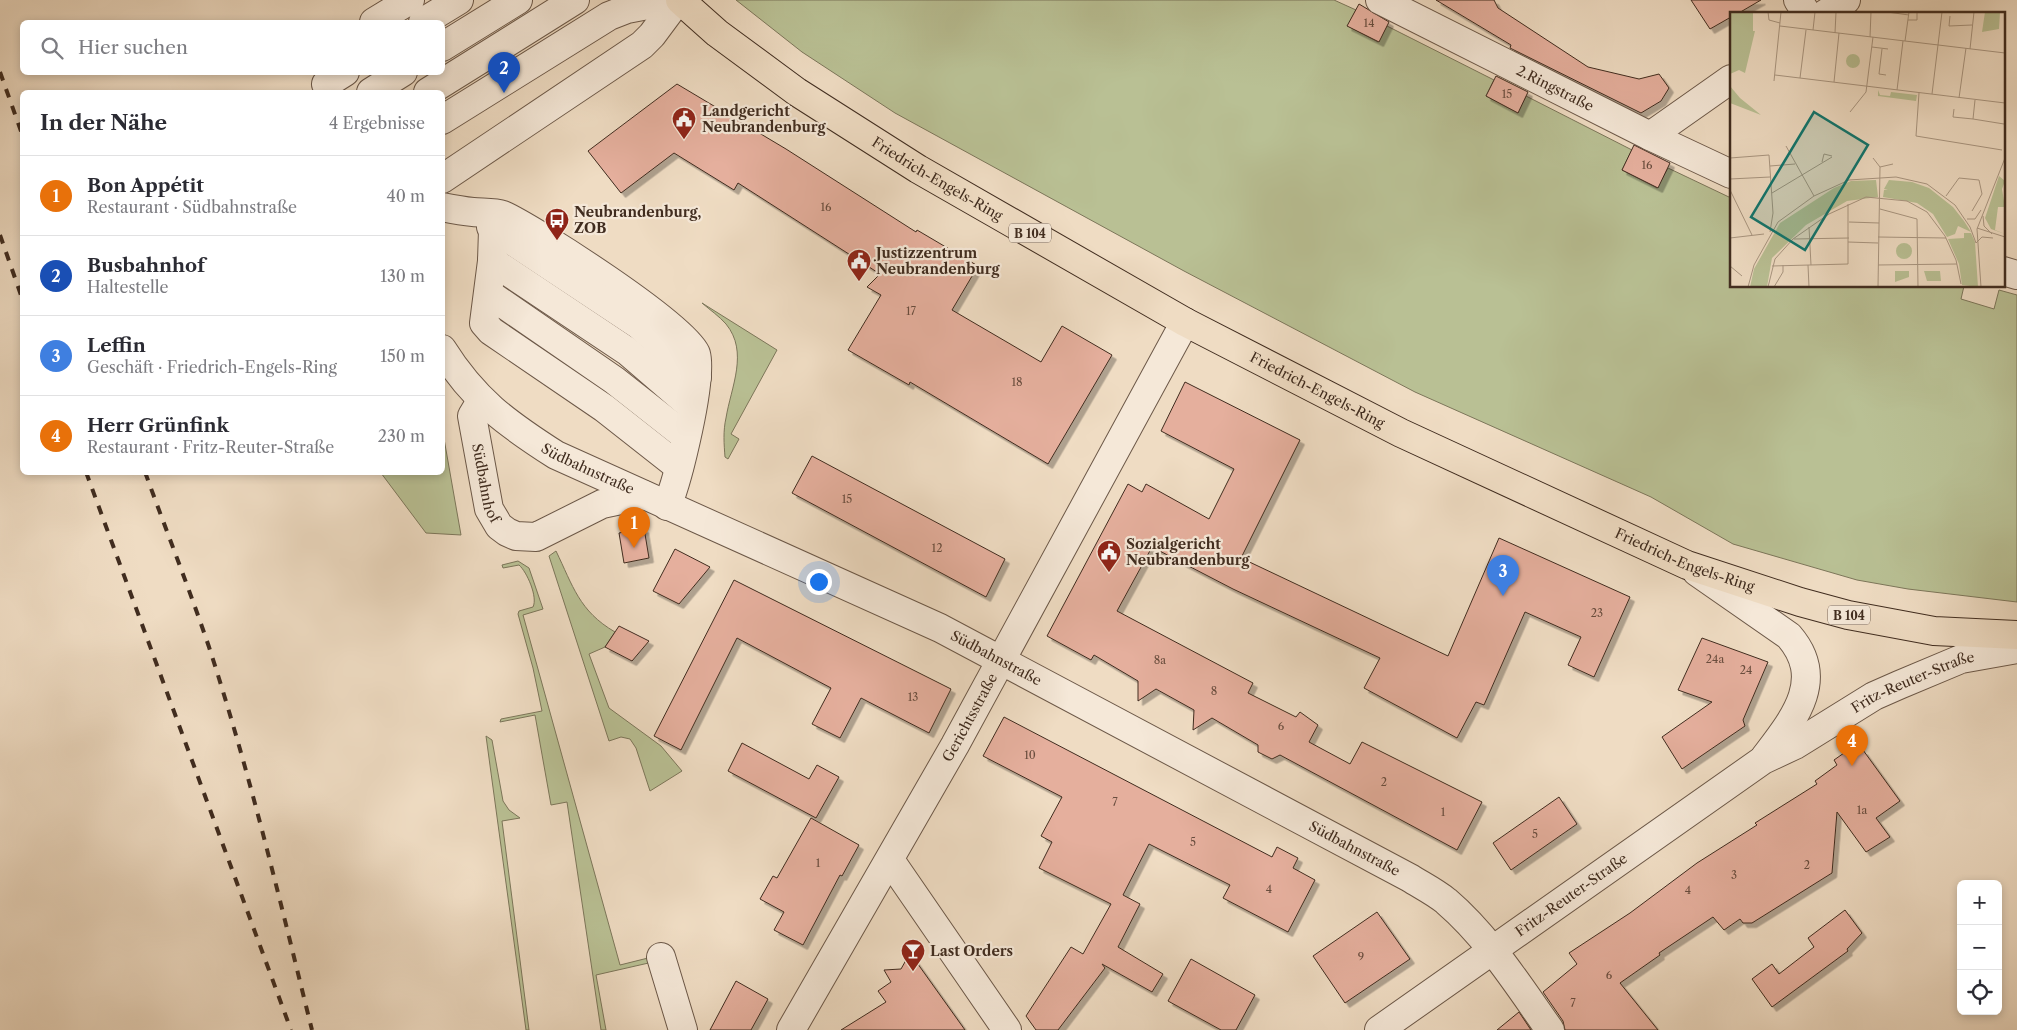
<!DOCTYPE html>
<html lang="de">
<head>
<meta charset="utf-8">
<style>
	:root { --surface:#fff; --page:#f7f7f7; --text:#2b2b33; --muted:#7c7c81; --line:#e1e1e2; --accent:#db2777 }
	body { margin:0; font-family:"Libre Caslon Text",serif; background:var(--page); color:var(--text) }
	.controls { position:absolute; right:15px; bottom:15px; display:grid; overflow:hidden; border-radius:8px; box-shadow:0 2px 8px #0003 }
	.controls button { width:45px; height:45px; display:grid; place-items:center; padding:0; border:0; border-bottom:1px solid var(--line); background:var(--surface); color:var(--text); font:25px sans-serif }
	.you { position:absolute; left:818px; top:581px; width:18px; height:18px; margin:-12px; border:4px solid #fff; border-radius:50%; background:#1a73e8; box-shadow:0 0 0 8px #1a73e833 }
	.badge { display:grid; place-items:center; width:32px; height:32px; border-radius:50%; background:var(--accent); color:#fff; font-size:16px; font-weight:700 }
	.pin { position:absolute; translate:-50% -41px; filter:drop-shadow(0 1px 2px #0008) }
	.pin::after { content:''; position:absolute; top:26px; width:18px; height:15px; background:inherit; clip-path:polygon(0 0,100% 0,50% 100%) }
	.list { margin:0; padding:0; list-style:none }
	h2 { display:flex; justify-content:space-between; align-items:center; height:65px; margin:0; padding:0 20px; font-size:21px }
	h2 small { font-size:16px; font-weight:400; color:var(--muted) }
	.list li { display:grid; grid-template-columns:32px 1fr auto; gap:15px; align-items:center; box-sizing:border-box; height:80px; padding:0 20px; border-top:1px solid var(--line) }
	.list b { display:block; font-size:19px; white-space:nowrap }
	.list p { margin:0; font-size:16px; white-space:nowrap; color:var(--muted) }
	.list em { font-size:16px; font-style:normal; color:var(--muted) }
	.icon { flex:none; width:28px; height:28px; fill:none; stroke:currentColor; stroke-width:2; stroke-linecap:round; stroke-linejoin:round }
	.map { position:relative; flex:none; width:2017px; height:1030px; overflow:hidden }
	.search { position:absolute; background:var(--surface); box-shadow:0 2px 8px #0003; left:20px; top:20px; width:425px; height:55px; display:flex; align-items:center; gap:12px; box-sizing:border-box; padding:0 18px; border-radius:8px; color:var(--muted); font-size:19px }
	.panel { position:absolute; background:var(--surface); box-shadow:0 2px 8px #0003; left:20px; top:90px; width:425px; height:385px; border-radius:8px }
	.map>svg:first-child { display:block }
	.green { fill:#b9c094; stroke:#7c765a }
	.building { fill:#e5af9d; stroke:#402c1f; filter:url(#shadow) }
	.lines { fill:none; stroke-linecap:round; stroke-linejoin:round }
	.minor-casing { stroke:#6c5848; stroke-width:30 }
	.major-casing { stroke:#402c1f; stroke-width:30 }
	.minor { stroke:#f5e8d8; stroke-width:28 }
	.major { stroke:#efdcc3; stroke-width:28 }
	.rail { stroke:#402c1f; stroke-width:4; stroke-dasharray:9 9; stroke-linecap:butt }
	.labels { text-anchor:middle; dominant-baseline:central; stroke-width:4.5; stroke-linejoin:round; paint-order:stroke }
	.number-label { font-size:11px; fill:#694d3e }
	.shield { fill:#f5e8d8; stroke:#766456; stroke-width:1 }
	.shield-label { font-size:12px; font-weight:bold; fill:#402c1f }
	.street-label { font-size:14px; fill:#402c1f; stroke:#f5e8d8 }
	.poi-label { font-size:14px; font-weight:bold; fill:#402c1f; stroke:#f5e8d8; text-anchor:start }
	.inset-road { fill:none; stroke:#a99681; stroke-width:1 }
	.view { fill:#0f766e; fill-opacity:0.15; stroke:#0f766e; stroke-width:2.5 }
	.inset-edge { fill:none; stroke:#402c1f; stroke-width:2.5 }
</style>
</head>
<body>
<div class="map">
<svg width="2017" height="1030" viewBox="0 0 2017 1030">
	<defs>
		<filter id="shadow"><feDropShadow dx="4.5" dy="4.5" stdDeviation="0" flood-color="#0004"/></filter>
	</defs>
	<rect width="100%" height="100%" fill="#efdcc3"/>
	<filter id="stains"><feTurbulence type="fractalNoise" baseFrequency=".004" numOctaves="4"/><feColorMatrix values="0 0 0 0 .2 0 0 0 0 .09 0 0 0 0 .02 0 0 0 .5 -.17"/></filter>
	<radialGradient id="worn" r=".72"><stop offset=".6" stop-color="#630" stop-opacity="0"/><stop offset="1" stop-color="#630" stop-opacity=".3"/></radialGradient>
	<g class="green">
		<path d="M736,0H1334L1356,10L1348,26L1378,42L1387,26L1494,80L1486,96L1518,113L1526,96L1632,150L1622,170L1657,188L1668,168L1731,198V286H1964L1961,299L1994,309L1999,290L2017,295V602L1908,589L1857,580L1733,544L1651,497L1415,392L1184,271L895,113L802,52Z"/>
		<path d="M702,303L777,350L731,434L739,439L728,459L725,457C724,444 723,431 726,418C731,387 749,352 726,324C719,316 710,310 702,303Z"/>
		<path d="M443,433L461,535L426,533L381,473L442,472Z"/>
		<path d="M556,551C573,586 579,611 615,632L605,647L589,654L609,708L661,746L682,771L650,791L636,748L630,739L621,737L609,741L549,556Z"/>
		<path d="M518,561L529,568L543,609L523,615L620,965L652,957L653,962L596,975L606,1030H601L567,802L551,805L535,715L500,722L501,719L542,711L533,668L518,614L519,611L533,607C538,597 527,572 519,565L503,568L502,565Z"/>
		<path d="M486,736L492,740L503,801L509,810L520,818L502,821L529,1030H526Z"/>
	</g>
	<g class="building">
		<path d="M1436,0H1494L1498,8L1588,67L1639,79L1659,74L1669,88L1661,101L1641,113L1510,48L1511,45Z"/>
		<path d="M1691,0H1761L1737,14H1731V17L1710,29Z"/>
		<path d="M1359,4L1389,22L1379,42L1347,26Z"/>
		<path d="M1496,76L1528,92L1518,113L1486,96Z"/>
		<path d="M677,84L786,149L916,232L917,230L978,266L952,310L1041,362L1062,326L1112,355L1048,464L910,382L909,385L848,350L881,295L867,287L880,274L738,183L734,190L674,153L621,193L588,151Z"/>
		<path d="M1634,145L1670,163L1658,188L1622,170Z"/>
		<path d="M1185,382L1300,440L1241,558L1448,656L1499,538L1630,597L1594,677L1568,665L1581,637L1525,612L1484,705L1476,702L1457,738L1364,688L1380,658L1233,589L1152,547L1117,611L1253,683L1248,693L1296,717L1300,712L1318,725L1309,742L1350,764L1362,742L1482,802L1457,850L1280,755L1272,759L1258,752V745L1212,718L1193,730L1194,710L1156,689L1138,701V681L1094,655L1091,660L1047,636L1128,484L1142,492L1146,484L1209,519L1234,469L1161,431Z"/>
		<path d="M812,456L1005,559L986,597L792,493Z"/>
		<path d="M644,528L649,558L624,563L619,533Z"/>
		<path d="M675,549L710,567L679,604L653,591Z"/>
		<path d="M734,580L951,689L929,733L861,698L840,738L812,724L831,688L737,638L681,750L654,736Z"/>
		<path d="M619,626L649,641L632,661L605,647Z"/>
		<path d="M1702,638L1768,662L1743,720L1745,726L1682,769L1662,737L1712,702L1678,690Z"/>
		<path d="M1004,717L1272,857L1277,847L1298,858L1293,868L1315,880L1288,932L1223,898L1230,885L1149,844L1123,895L1140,904L1118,947L1163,974L1152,992L1102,964L1105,968L1058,1030H1036L1026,1016L1071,947L1083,954L1111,904L1039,868L1052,842L1041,836L1062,797L983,756Z"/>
		<path d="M742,743L809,779L817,765L839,777L816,818L728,771Z"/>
		<path d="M1854,746L1860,753L1863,750L1900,801L1876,818L1890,837L1866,852L1837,812L1832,873L1752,923H1743L1740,919L1724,930L1713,917L1659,953L1660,955L1620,983L1658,1030H1565L1563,1021L1543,992L1577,964L1569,953L1630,913L1697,863L1757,825L1755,823L1817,784L1815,781L1837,765L1834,760Z"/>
		<path d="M1559,797L1577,824L1511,870L1493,843Z"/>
		<path d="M811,818L859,845L842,876L840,875L803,945L774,930L784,912L760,899L773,876L777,878Z"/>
		<path d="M1845,910L1862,933L1847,949L1848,951L1772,1007L1752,979L1772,964L1779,974L1814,947L1808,938Z"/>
		<path d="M1377,912L1410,959L1345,1003L1313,956Z"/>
		<path d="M910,953L965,1030H841L886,1002L878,991L891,982L884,970L901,969Z"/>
		<path d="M1191,959L1255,995L1236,1030H1221L1168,1001Z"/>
		<path d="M736,981L768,999L751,1030H710Z"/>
		<path d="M1519,1012L1531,1030H1497Z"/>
	</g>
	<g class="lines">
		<defs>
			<g id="minor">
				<path id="s1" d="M1380,0L1650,136L1731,174"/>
				<path d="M1798,0L1807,14"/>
				<path d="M1825,14L1846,0"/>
				<path d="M374,22L410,0"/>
				<path d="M423,22L459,0"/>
				<path d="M442,47L518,0"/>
				<path d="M326,84L345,72"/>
				<path d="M371,92L403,72"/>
				<path d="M428,92L575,0"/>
				<path d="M442,120L609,16L627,9L674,0"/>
				<path d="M1650,136L1731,79"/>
				<path d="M442,179L642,45L652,35L678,0"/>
				<path d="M442,207C452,209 462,211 473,212C482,213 494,212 503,215C533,228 688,328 696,354C703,379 678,480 667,506"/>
				<path d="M491,227L639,325L697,377"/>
				<path d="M493,230L492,261L484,323L491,331L604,408L679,467"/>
				<path d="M492,261L627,351L692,407"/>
				<path d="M2003,271L2017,275"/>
				<path d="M489,294L614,380L685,436"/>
				<path id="s2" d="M442,349C474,400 506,423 556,455L940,628L1410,878C1421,885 1435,892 1446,901C1488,937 1518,985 1550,1030"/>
				<path id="s3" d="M481,401L472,416L489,509L499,526L507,532L516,536L536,537L602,504L644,495"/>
				<path d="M1697,572L1789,636C1827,680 1793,720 1765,757"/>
				<path d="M890,860L1007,1030"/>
				<path d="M661,957L683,1030"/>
				<path id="s4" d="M791,1030L955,745L1185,322"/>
				<path id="s5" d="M1379,1030L1763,760L1795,745L1874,696L1899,685L1961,659L2017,649"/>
			</g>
			<g id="major">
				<path id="s6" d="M680,0L717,33L797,92L918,169L1185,322L1401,433L1687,565L1800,602L1848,615L1934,631L2017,635"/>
			</g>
		</defs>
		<use href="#minor" class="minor-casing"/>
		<use href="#major" class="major-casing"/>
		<use href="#minor" class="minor"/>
		<use href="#major" class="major"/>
		<g class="rail">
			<path d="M0,72L22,134"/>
			<path d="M0,235L22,298"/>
			<path d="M86,472L291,1030"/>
			<path d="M145,472C166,530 189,588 209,647C250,773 280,901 312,1030"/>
		</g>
	</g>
	<defs>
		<symbol id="civic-pin" viewBox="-11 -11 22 30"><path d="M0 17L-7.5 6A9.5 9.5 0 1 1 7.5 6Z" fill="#8f2418" stroke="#f5e8d8"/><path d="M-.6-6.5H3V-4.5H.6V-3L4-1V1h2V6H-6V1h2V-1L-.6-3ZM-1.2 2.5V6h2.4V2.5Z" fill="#fff"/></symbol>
		<symbol id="bus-pin" viewBox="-11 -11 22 30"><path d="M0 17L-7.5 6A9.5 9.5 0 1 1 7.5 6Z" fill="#8f2418" stroke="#f5e8d8"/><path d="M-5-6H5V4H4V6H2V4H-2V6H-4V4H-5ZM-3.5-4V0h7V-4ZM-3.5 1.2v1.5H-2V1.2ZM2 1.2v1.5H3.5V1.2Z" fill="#fff"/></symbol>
		<symbol id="bar-pin" viewBox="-11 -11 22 30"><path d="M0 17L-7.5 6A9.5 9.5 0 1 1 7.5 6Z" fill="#8f2418" stroke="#f5e8d8"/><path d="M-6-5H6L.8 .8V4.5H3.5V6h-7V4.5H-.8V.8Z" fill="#fff"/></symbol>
	</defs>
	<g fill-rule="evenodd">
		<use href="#civic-pin" x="670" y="105" width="28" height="38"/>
		<use href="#bus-pin" x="543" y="206" width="28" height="38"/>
		<use href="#civic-pin" x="845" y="247" width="28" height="38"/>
		<use href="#civic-pin" x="1095" y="538" width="28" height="38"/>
		<use href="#bar-pin" x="899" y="937" width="28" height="38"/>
	</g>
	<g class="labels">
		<g class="number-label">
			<text x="1369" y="23">14</text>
			<text x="1507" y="94">15</text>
			<text x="1647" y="165">16</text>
			<text x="826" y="207">16</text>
			<text x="911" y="311">17</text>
			<text x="1017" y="382">18</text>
			<text x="847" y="499">15</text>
			<text x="937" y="548">12</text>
			<text x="1597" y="613">23</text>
			<text x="1715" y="659">24a</text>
			<text x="1160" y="660">8a</text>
			<text x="1746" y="670">24</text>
			<text x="1214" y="691">8</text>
			<text x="913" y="697">13</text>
			<text x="1281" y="726">6</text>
			<text x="1030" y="755">10</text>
			<text x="1384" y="782">2</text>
			<text x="1115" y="802">7</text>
			<text x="1862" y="810">1a</text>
			<text x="1443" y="812">1</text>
			<text x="1535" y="834">5</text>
			<text x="1193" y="842">5</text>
			<text x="818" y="863">1</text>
			<text x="1807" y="865">2</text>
			<text x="1734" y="875">3</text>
			<text x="1269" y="889">4</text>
			<text x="1688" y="890">4</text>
			<text x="1361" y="957">9</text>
			<text x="1609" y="975">6</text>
			<text x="1573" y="1003">7</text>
		</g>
		<g class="shield">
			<rect x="1009" y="223.5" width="42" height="19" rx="4"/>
			<rect x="1828" y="605.5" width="42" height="19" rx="4"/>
		</g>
		<g class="shield-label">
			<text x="1030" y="233">B 104</text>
			<text x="1849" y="615">B 104</text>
		</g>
		<g class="street-label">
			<text stroke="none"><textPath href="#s1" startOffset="196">2.Ringstraße</textPath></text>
			<text stroke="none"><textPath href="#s6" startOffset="314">Friedrich-Engels-Ring</textPath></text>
			<text stroke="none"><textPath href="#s6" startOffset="749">Friedrich-Engels-Ring</textPath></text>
			<text stroke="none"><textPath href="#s2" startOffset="192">Südbahnstraße</textPath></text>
			<text stroke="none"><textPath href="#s3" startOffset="86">Südbahnhof</textPath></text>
			<text stroke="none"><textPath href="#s6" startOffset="1154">Friedrich-Engels-Ring</textPath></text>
			<text stroke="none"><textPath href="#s2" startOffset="642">Südbahnstraße</textPath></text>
			<text stroke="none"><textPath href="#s5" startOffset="639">Fritz-Reuter-Straße</textPath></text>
			<text stroke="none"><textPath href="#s4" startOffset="360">Gerichtsstraße</textPath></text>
			<text stroke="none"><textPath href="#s2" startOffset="1048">Südbahnstraße</textPath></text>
			<text stroke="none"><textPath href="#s5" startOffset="235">Fritz-Reuter-Straße</textPath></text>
		</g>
		<g class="poi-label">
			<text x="702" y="111">Landgericht<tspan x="702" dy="16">Neubrandenburg</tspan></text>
			<text x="574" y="212">Neubrandenburg,<tspan x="574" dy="16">ZOB</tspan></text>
			<text x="876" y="253">Justizzentrum<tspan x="876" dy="16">Neubrandenburg</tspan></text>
			<text x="1126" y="544">Sozialgericht<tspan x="1126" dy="16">Neubrandenburg</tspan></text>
			<text x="930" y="951">Last Orders</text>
		</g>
	</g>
	<g transform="translate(1730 12)">
		<rect width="275" height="275" fill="#efdcc3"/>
		<path d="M0,0H23V19H25L15,61L9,58L0,62ZM255,0H270L269,17L252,20ZM116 49a7 7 0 1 1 14 0a7 7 0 1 1-14 0ZM0,74L10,86L31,103L0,91ZM148,78L150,83L160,84L161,80L187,83L186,89L148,84ZM269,164L275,169L272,177L275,195H268L265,218L275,222L261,217L255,206ZM146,168L148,185L117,189L76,213L42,246L37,275H20L24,257L50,211L104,176L121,169ZM159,168L182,170L199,176L223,195L234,209L241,220L228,214L225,222L217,225L203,202L187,191L153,185L154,178H158L154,177ZM234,221H241L245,230L248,275L232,273L229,252L218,227L234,226ZM166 239a8 8 0 1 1 16 0a8 8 0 1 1-16 0ZM179,259V265L165,270V259ZM194,259H210L211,269H197Z" fill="#b9c094"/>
		<path class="inset-road" d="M38,0L39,8L50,11M157,0L179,3M220,4L219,14L242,13M178,8H187V0M50,14L275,41M83,18L85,0M105,21L106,0M140,25L141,0M175,29L179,0M142,35L158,37M152,37L149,62L156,63M240,37L244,0M45,63L275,91M70,66L76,18M44,69L51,0M104,70L109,21M167,78L173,29M189,81L186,124L272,138M202,82L212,0M229,86L236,36M224,97L223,105L243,107L245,88M120,100L136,80L143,25M243,107L274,112M56,134L84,184M0,146L39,143L43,201L40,220M143,146L150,155L163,152M92,150L94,142L102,144M40,154L65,152M0,167L40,165M0,178L22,223M42,181L102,145M216,184L229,166L249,168L252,182L242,199M150,197L187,207L188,275M253,204L254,214L262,222M237,207H245L251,198M119,210L149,211M79,215L81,253M247,216L275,225M148,225L216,226M0,226L34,222M64,227L119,226M118,230L148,231M246,231L252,225L263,226M78,253L79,275M148,253L227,252M0,254L12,264M42,254L118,252V192M18,275L24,253L48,210L84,184L119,168L166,165L197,172L225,193L240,215L246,231M38,275L45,247L63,227L99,202L136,185L177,189L197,200L215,224L226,248L231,272M44,275L53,260V253M148,275L150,155M251,275L247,217L275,146"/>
		<path class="view" d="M84,100L138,133L75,238L21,205Z"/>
		<rect width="275" height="275" class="inset-edge"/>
	</g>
	<rect width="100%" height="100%" filter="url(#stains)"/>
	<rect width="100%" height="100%" fill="url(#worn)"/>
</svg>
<div class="controls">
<button>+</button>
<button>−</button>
<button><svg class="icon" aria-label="locate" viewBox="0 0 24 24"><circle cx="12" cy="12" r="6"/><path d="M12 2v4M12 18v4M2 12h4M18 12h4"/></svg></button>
</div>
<div class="you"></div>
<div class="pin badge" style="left:634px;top:548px;background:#e8710a">1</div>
<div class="pin badge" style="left:504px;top:93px;background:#1a4fb4">2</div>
<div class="pin badge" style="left:1503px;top:596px;background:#3f7fe0">3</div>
<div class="pin badge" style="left:1852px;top:766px;background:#e8710a">4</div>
<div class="search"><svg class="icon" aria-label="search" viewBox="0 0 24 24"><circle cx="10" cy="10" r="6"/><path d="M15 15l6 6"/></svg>Hier suchen</div>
<section class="panel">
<h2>In der Nähe<small>4 Ergebnisse</small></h2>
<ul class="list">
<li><span class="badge" style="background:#e8710a">1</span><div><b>Bon Appétit</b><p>Restaurant · Südbahnstraße</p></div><em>40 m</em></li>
<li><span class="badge" style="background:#1a4fb4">2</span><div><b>Busbahnhof</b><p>Haltestelle</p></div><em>130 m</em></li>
<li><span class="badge" style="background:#3f7fe0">3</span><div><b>Leffin</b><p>Geschäft · Friedrich-Engels-Ring</p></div><em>150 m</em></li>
<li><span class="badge" style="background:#e8710a">4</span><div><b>Herr Grünfink</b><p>Restaurant · Fritz-Reuter-Straße</p></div><em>230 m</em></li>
</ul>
</section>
</div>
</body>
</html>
